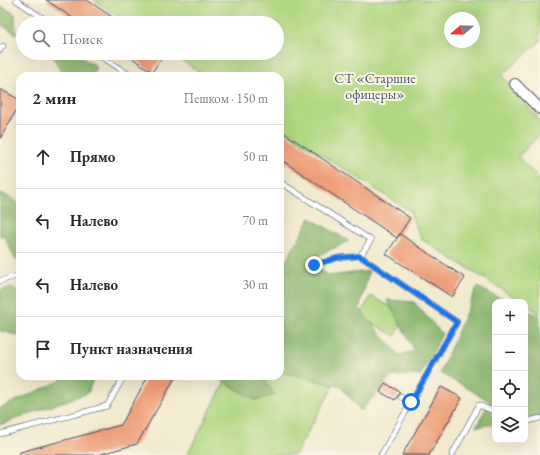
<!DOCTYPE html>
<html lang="ru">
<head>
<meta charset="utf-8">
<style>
	:root { --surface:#fff; --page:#f7f7f7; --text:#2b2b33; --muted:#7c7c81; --line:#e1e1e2 }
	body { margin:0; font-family:"EB Garamond",serif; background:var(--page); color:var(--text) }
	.controls { position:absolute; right:12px; bottom:12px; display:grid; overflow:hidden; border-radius:8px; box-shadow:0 4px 16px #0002 }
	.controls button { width:36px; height:36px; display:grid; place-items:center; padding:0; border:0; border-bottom:1px solid var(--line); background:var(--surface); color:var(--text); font:20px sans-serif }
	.compass { position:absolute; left:444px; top:12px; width:36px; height:36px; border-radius:50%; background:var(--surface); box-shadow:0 4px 16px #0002; rotate:251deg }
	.stop { position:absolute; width:12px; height:12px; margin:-9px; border:3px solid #1a73e8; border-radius:50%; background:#fff }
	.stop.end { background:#1a73e8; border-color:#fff; box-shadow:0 1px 4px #0008 }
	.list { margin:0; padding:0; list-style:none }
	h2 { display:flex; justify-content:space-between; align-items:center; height:52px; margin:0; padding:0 16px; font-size:17px }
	h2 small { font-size:13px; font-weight:400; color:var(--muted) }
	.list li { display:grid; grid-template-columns:26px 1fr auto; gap:12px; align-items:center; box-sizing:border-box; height:64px; padding:0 16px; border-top:1px solid var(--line) }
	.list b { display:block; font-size:15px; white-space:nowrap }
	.list em { font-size:13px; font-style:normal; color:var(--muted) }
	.icon { flex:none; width:22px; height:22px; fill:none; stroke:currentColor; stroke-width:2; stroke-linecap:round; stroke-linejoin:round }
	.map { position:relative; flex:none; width:540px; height:455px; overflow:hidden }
	.search { position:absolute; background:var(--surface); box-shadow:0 4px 16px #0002; left:16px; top:16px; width:268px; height:44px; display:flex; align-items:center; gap:10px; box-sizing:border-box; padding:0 14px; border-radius:22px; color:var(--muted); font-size:15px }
	.panel { position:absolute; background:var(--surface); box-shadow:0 4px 16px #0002; left:16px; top:72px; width:268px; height:308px; border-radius:12px }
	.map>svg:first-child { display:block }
	.green { fill:#b0d782; stroke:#668370; fill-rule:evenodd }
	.forest { fill:#8cb870; stroke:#547467 }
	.building { fill:#ee9e78 }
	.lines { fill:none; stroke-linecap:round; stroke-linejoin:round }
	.service-casing { stroke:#3b4b6f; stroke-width:6 }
	.minor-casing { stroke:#3b4b6f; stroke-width:12 }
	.service { stroke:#fff; stroke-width:5 }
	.minor { stroke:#fff; stroke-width:10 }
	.route { stroke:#1a73e8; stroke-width:5 }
	.labels { text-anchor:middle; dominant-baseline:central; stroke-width:4; stroke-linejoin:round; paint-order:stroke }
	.park-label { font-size:14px; fill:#405967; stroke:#fcf5e5 }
</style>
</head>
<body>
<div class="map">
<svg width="540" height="455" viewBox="0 0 540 455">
	<rect width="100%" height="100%" fill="#fcf5e5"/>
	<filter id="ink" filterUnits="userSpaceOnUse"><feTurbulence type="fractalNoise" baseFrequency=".025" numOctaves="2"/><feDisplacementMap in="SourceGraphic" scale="8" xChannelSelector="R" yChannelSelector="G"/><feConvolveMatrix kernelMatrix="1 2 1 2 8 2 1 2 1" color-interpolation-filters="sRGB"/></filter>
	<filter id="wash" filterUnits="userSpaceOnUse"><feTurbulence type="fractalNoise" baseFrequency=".012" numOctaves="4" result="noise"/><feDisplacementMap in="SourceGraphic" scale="16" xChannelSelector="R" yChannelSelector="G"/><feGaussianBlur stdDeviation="0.9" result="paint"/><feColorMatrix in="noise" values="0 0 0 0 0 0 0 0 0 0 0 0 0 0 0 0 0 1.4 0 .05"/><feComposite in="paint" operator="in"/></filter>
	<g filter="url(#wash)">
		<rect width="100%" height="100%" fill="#f1eacf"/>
		<g class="green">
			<path d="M94,0H540V41L502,75L540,121V134L518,157L540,179V314L525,304V302H522L421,239L410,211L280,128V76H205L171,53H277V23H127ZM450,18H474V42H450Z"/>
			<path d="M371,296L406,316L395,336L359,316Z"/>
			<path d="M280,322L295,358L333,387L295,455H187L228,376H280Z"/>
		</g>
		<g class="forest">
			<path d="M0,6L15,14L16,34L0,24Z"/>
			<path d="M55,53H74L96,66L93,76H63L54,58Z"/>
			<path d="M0,192L20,204V259H15L4,235L0,236Z"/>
			<path d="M310,218L349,241L309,260L329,276L369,271L359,309L399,355L415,351L387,300L414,302L442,334L421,375L391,376L361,411L341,387L307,378L280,372V272Z"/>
			<path d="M12,287L20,295V336L0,331V290Z"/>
			<path d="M477,287L508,302H495V424L476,427L490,401L440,373Z"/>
			<path d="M525,310L540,316V417L525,419Z"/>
			<path d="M60,376H94L88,393L34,412L0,425V408L62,380Z"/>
			<path d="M223,376H262L275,395L255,400L221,380Z"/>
		</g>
		<g id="blocks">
			<g class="building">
				<path d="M46,0H87L121,23H80Z"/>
				<path d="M125,53H165L152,72Z"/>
				<path d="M0,89L20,100V104L0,139Z"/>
				<path d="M280,130L410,218L397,238L280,159Z"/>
				<path d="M400,234L465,278L452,297L386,254Z"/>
				<path d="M148,376H176L137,444L97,455H20V452L121,425Z"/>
				<path d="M385,383L400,392L395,400L380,392Z"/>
				<path d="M441,387L462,398L429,455H402Z"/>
			</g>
		</g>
	</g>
	<g filter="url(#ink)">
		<use href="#blocks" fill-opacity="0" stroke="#3b4b6f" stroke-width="1"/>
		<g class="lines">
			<defs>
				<g id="service">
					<path d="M16,0L50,23"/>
					<path d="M0,50L3,46"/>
					<path d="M96,53L131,76"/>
					<path d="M280,182L371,240L360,256L457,322L381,455"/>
					<path d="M314,265L337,258L360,256"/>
					<path d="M0,281L20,275"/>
					<path d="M401,397L411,403"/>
					<path d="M525,422L540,418"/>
					<path d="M0,434L107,406L124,376"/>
					<path d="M452,455L479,405L495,412"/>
				</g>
				<path id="minor" d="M515,84L540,109"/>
			</defs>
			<use href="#service" class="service-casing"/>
			<use href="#minor" class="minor-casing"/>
			<use href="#service" class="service"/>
			<use href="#minor" class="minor"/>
		</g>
	</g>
	<g class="lines" filter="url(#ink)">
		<path class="route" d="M314,265L337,258L360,256L457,322L411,402"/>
	</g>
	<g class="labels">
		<g class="park-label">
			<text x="375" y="78">СТ «Старшие<tspan x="375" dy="16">офицеры»</tspan></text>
		</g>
	</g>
</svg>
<div class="controls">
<button>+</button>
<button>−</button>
<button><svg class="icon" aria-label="locate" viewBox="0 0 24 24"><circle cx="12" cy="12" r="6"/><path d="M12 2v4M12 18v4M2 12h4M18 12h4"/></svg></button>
<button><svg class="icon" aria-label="layers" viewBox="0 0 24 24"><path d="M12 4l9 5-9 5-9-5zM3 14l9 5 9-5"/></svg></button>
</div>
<svg class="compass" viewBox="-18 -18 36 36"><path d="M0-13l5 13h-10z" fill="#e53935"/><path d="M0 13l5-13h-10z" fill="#7c7c81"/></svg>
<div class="stop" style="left:411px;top:402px"></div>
<div class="stop end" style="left:314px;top:265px"></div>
<div class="search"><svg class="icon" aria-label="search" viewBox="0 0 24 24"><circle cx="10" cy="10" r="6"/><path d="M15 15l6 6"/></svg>Поиск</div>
<section class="panel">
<h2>2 мин<small>Пешком · 150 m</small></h2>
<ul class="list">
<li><svg class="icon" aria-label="ahead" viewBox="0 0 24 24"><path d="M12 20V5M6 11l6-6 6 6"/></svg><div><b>Прямо</b></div><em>50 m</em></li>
<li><svg class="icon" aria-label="left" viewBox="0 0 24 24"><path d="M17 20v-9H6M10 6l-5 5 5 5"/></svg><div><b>Налево</b></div><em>70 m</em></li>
<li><svg class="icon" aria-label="left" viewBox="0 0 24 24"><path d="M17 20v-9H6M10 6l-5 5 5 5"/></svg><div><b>Налево</b></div><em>30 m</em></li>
<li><svg class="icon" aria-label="arrive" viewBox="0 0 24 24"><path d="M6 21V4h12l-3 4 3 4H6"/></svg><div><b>Пункт назначения</b></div></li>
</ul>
</section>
</div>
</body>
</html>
